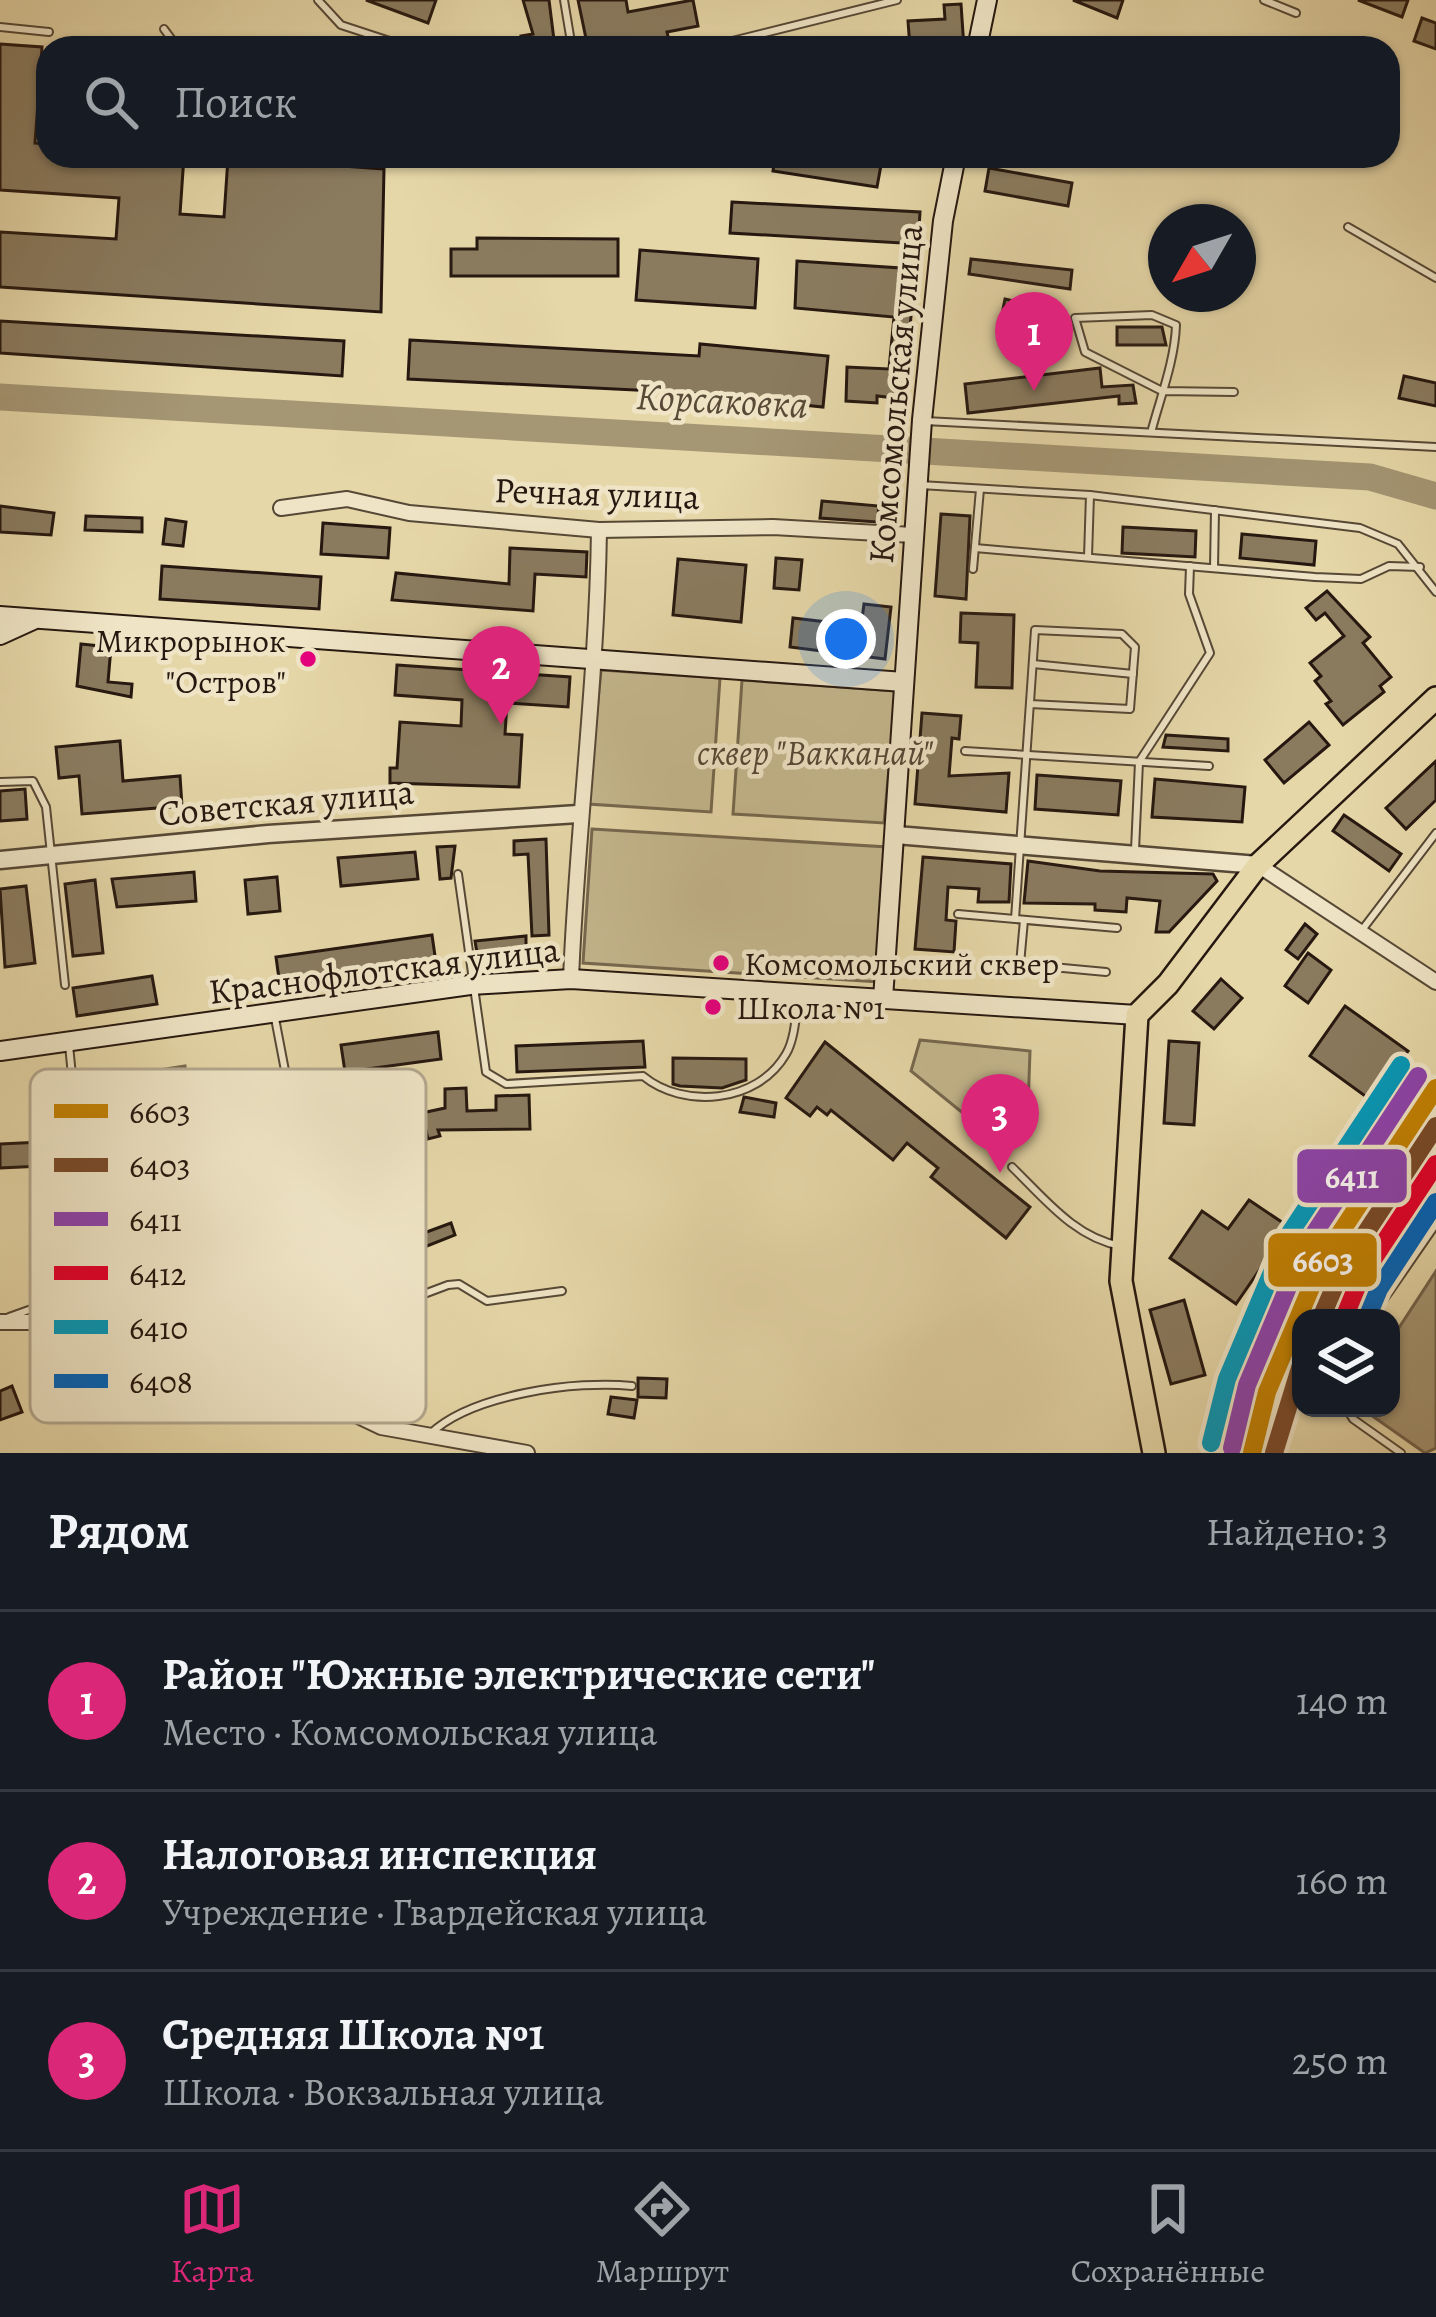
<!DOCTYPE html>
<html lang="ru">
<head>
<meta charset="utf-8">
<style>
	:root { --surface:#171b24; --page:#20242c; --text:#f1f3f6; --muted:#9ea1a6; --line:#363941; --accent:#db2777 }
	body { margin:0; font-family:Alegreya,serif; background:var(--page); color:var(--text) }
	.controls { position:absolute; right:36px; bottom:36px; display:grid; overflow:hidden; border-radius:24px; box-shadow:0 3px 9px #0004 }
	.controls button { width:108px; height:108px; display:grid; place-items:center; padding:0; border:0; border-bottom:3px solid var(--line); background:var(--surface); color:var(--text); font:60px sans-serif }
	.compass { position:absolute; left:1148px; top:204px; width:108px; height:108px; border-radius:50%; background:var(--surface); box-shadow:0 3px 9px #0004; rotate:231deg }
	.you { position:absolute; left:846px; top:639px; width:42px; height:42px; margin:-30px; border:9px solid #fff; border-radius:50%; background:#1a73e8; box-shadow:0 0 0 18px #1a73e833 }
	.badge { display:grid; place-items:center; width:78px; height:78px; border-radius:50%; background:var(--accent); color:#fff; font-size:39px; font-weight:700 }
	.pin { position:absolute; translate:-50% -99px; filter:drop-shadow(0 3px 6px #0008) }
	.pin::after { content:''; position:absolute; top:63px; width:42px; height:36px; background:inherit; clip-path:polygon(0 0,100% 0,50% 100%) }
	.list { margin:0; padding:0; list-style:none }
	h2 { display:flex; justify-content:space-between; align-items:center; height:156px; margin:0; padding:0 48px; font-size:51px }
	h2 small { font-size:39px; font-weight:400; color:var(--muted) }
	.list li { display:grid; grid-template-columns:78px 1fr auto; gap:36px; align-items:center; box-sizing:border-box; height:180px; padding:0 48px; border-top:3px solid var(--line) }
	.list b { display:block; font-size:45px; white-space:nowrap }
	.list p { margin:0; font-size:39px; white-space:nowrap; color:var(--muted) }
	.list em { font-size:39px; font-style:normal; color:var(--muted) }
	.icon { flex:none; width:66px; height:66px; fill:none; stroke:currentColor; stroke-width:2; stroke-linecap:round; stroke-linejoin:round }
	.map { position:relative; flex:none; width:1436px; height:1453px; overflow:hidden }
	.search { position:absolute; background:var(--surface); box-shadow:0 3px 9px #0004; left:36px; right:36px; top:36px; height:132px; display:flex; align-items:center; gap:30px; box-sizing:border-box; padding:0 42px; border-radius:36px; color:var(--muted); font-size:45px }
	.sheet { height:696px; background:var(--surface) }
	nav { display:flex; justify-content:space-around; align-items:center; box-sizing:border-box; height:168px; border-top:3px solid var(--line); background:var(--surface); font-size:33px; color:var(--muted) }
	nav a { display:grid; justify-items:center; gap:6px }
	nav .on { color:var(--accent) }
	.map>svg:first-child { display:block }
	.green { fill:#c5b78e; stroke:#76684f; stroke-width:3 }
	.water { fill:#a59674; stroke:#72644c; stroke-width:3 }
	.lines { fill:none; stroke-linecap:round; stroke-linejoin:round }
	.river { stroke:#a59674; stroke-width:27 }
	.building { fill:#8a7b5f; stroke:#261810; stroke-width:3 }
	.service-casing { stroke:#564836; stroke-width:10 }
	.minor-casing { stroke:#564836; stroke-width:18 }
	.tertiary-casing { stroke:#564836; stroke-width:21 }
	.secondary-casing { stroke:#261810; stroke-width:22 }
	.primary-casing { stroke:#261810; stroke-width:26 }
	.service { stroke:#efe5c6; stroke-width:6 }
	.minor { stroke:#efe5c6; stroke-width:14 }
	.tertiary { stroke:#efe5c6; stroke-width:16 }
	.secondary { stroke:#efe5c6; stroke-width:18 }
	.primary { stroke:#e6d7a8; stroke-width:21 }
	.rail-1-casing { stroke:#efe5c6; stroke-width:27 }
	.rail-2-casing { stroke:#efe5c6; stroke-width:27 }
	.rail-3-casing { stroke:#efe5c6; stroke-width:27 }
	.rail-4-casing { stroke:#efe5c6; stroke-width:27 }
	.rail-5-casing { stroke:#efe5c6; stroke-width:27 }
	.rail-6-casing { stroke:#efe5c6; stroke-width:27 }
	.rail-1 { stroke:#c38204; stroke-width:18 }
	.rail-2 { stroke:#7a4b2a; stroke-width:18 }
	.rail-3 { stroke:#8e44ad; stroke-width:18 }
	.rail-4 { stroke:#e4002b; stroke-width:18 }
	.rail-5 { stroke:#049abb; stroke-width:18 }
	.rail-6 { stroke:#0065bd; stroke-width:18 }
	.bus-dot { fill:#e5007d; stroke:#efe5c6; stroke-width:4.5 }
	.labels { text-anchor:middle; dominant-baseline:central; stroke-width:9; stroke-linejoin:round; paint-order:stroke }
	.bus-label { font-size:33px; fill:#261810; stroke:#efe5c6; text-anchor:start }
	.street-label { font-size:36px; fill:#261810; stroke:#efe5c6 }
	.park-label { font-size:36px; font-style:italic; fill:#564836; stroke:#efe5c6 }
	.water-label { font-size:39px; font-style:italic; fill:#594a38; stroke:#efe5c6 }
	.key { fill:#efe5c6; stroke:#b3a88f; stroke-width:3 }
	.key-label { font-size:33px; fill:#261810 }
	.line-badge { stroke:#efe5c6; stroke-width:4.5 }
	.badge-label { font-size:33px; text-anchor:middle; font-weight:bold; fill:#fff }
</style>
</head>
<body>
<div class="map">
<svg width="1436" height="1453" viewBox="0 0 1436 1453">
	<rect width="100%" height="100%" fill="#e6d7a8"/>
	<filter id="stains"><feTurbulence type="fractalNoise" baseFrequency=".00167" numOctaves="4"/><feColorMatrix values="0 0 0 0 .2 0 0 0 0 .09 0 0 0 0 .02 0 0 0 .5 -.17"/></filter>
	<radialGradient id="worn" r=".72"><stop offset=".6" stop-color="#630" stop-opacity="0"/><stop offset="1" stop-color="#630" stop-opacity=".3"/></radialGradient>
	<g class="green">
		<path d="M601,670L720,678L711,812L588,804Z"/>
		<path d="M742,680L896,691L884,823L733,814Z"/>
		<path d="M592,829L887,847L878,982L583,963Z"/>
		<path d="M920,1040L1030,1051L1027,1137L996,1140L911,1071Z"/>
		<path d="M185,1066L189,1107L106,1117L101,1079Z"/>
	</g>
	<path class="water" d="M1436,1271V1448L1425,1453L1361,1408H1391V1340Z"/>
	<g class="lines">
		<path class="river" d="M0,397L1370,477L1436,496"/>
	</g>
	<g class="building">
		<path d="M366,0H436L428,23Z"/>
		<path d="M523,0H549L555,48H523L521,36L533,34Z"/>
		<path d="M578,0H626L628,12L693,0L698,26L667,32L670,45L652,48H588Z"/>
		<path d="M1073,0H1123L1117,18Z"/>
		<path d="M1358,0H1408L1402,17Z"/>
		<path d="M961,4L964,48H910L908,21L945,19L944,5Z"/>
		<path d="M1422,18L1436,23V49L1414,41Z"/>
		<path d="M0,44L42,47L35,143L48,144V156H184L180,214L224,217L228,158L384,169L381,312L0,287V232L116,239L119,198L0,190Z"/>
		<path d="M775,156L881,165L877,187L773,171Z"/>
		<path d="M989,168L1072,183L1068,206L985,191Z"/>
		<path d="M732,202L920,212L918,244L730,233Z"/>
		<path d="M477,238L618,239V276H451V249H477Z"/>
		<path d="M640,250L758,259L755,308L636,300Z"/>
		<path d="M971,259L1072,270L1070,289L969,274Z"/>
		<path d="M797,261L915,269L904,399L877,396V403L846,401L847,367L889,369L894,317L795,308Z"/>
		<path d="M1005,299L1048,309L1044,329L1001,319Z"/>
		<path d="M0,321L344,341L342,376L0,353Z"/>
		<path d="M1117,327H1162L1166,345H1117Z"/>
		<path d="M410,340L699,356L700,344L828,356L823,407L676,392L408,379Z"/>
		<path d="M1100,368L1102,387L1133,385L1136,403L1119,404V396L968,413L965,384Z"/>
		<path d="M1404,376L1436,383V406L1399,398Z"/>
		<path d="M822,501L879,506L877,522L820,518Z"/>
		<path d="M0,506L54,513L51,535L0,532Z"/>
		<path d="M941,514L970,516L966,599L935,596Z"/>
		<path d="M86,516L142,518V532L85,530Z"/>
		<path d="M166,519L186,522L183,546L163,544Z"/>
		<path d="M323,523L390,528L388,558L321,554Z"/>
		<path d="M1123,527L1196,531L1195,557L1122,553Z"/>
		<path d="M1242,534L1316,541L1314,565L1240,558Z"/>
		<path d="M510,548L587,552L586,577L535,574L533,611L392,600L396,573L509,584Z"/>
		<path d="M776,558L802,560L799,590L774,588Z"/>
		<path d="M678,559L746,565L741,622L673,615Z"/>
		<path d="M162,566L321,577L319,609L160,599Z"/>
		<path d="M1327,591L1370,637L1363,643L1391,677L1380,686L1384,692L1343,725L1326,704L1331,701L1315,681L1321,676L1310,663L1344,636L1325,613L1316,620L1306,608Z"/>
		<path d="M864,604L891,607L885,659L790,647L793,618L861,626Z"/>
		<path d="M961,613L1014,615L1012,688L976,687L978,643L960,642Z"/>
		<path d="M81,644L111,647L108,682L132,684L131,697L77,686Z"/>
		<path d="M397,665L570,677L568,707L507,703L505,734L522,735L519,787L390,783V768H397L400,722L461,726L462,700L395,695Z"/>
		<path d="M922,713L961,716L959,739L952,738L949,776L1009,773L1006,812L915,804Z"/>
		<path d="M1309,722L1329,745L1284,783L1265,760Z"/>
		<path d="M1166,735L1228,739V751L1163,747Z"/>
		<path d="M120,741L123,781L180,776L182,806L82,814L79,776L59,778L56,747Z"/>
		<path d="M1436,761V800L1406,829L1386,808Z"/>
		<path d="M1037,775L1121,781L1118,815L1035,809Z"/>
		<path d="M1155,779L1245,787L1242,822L1152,817Z"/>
		<path d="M25,789L27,819L0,821V791Z"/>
		<path d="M1344,815L1401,854L1389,871L1333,831Z"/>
		<path d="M546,839L549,935L532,936L528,854L514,855V841Z"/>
		<path d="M455,846L451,878L440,879L437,847Z"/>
		<path d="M415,852L418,879L341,886L338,858Z"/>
		<path d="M923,857L1011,864L1009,902H978L979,889L948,887L946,920L956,921L954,952L915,949Z"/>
		<path d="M1028,861L1100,871L1213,874L1217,881L1169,932H1156L1160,901L1127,898L1126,912L1095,910V904L1024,903Z"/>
		<path d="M194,872L196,901L117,907L112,879Z"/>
		<path d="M277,877L280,911L248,914L245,880Z"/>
		<path d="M95,880L103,953L73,956L65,884Z"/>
		<path d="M26,886L35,963L5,967L0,889Z"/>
		<path d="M1305,924L1317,934L1298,959L1286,950Z"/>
		<path d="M432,935L436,963L280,986L276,957Z"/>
		<path d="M526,936V950L477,953L475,941Z"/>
		<path d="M1308,953L1331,970L1308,1003L1285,986Z"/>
		<path d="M152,976L157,1004L77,1016L73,988Z"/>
		<path d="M1221,979L1242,998L1214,1029L1193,1011Z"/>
		<path d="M1345,1006L1408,1051L1372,1101L1310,1056Z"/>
		<path d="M438,1032L441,1059L345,1072L341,1045Z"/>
		<path d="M643,1041L645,1067L517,1072L516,1046Z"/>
		<path d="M1169,1041L1199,1043L1194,1125L1164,1123Z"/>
		<path d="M825,1042L1030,1207L1006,1238L931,1177L938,1168L907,1143L893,1160L831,1110L827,1115L817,1107L810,1116L786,1098Z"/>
		<path d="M673,1058L746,1059V1080L722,1088L680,1086L673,1084Z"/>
		<path d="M466,1088L467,1111L496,1110V1096L529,1095L530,1129L438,1130L440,1136L428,1139L422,1113L445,1108V1089Z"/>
		<path d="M744,1097L776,1103L774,1117L740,1112Z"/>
		<path d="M62,1141L63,1165L0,1168V1144Z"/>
		<path d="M1249,1200L1289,1227L1236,1304L1170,1258L1202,1211L1228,1229Z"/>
		<path d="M451,1223L455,1235L417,1250L409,1229L421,1224L424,1233Z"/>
		<path d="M1184,1300L1205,1375L1171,1384L1150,1310Z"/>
		<path d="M638,1378L667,1379L666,1398L638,1397Z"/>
		<path d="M12,1386L22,1412L0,1420V1391Z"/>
		<path d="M611,1397L637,1400L634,1418L608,1414Z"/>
	</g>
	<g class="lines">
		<defs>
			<g id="service">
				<path d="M318,0L341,25L411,48"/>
				<path d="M564,0L572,48"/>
				<path d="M1264,0L1296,13"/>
				<path d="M0,27L49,32"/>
				<path d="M164,29L178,48"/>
				<path d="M704,48L897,0"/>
				<path d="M1348,227L1436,278"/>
				<path d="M925,421L1436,447"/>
				<path d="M1152,429C1161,396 1175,359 1176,325L1152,315L1075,318L1085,352L1162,391L1234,392"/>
				<path d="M920,485L1090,495L1088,557"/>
				<path d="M1090,495L1360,528L1398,544L1436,592"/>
				<path d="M975,548L1315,577L1361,579L1389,566L1420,567"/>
				<path d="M1214,568L1215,510"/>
				<path d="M973,569L980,489"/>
				<path d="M1033,664L1133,674"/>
				<path d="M965,751L1209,766"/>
				<path d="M0,782L33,781L46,807L65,985"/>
				<path d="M1135,850L1139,762L1210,653L1189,594L1190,566"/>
				<path d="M458,874L486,1072L506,1084L643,1076C683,1109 757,1104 786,1054C795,1039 796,1014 798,997"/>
				<path d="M958,914L1117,928"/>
				<path d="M1015,919L1035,630L1122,634L1135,647L1130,709L1030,704"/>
				<path d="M1024,920L1020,964L1106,972"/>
				<path d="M1362,930L1436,833"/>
				<path d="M274,1013L296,1128"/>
				<path d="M69,1045L80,1157L394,1115"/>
				<path d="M1012,1167C1044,1198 1075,1238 1121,1246"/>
				<path d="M286,1284C311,1282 354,1284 367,1307"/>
				<path d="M362,1309L379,1311L448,1285L459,1284L487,1301L562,1291"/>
				<path d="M9,1317L79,1292L233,1287"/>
				<path d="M1371,1318L1436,1224"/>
				<path d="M185,1345L358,1312L388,1295L410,1256"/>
				<path d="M1346,1408L1353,1419L1401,1453"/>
				<path d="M430,1434C472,1394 577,1380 632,1386"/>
			</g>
			<g id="minor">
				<path d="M281,508L347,499L409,513L599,530L773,527L913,535"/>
				<path d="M1258,865L1436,982"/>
				<path d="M571,979C577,829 597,680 599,530"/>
				<path d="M0,1322H47L175,1347L272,1375L381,1427L527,1453"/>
			</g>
			<g id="tertiary">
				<path d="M896,835L1258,865"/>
				<path d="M0,860L268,834L578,814"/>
			</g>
			<g id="secondary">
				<path d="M977,48L987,0"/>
				<path d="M0,616L904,682"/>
				<path d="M0,635L33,620"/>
				<path d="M883,999L922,420L943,221L956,156"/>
				<path d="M0,1051L470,985L571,979L1137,1015"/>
			</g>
			<path id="primary" d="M1154,1453L1121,1281L1137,1015L1168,984L1258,865L1436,698"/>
		</defs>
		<use href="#service" class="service-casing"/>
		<use href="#minor" class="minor-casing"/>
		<use href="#tertiary" class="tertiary-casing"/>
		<use href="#secondary" class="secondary-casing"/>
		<use href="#primary" class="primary-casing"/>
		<use href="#service" class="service"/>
		<use href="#minor" class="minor"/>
		<use href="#tertiary" class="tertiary"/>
		<use href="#secondary" class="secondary"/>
		<use href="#primary" class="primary"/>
		<defs>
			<path id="rail-1" d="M1252,1453L1267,1392L1323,1259L1436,1088"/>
			<g id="rail-2">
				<path d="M1321,1318L1342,1269L1436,1126"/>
				<path d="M1274,1453L1301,1365"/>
			</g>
			<path id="rail-3" d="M1232,1448L1247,1385L1304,1249L1418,1076"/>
			<path id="rail-4" d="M1344,1318L1360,1279L1436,1164"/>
			<path id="rail-5" d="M1211,1443L1227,1379L1286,1239L1401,1065"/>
			<path id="rail-6" d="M1367,1318L1379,1289L1436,1202"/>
		</defs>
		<use href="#rail-1" class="rail-1-casing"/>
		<use href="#rail-2" class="rail-2-casing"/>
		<use href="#rail-3" class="rail-3-casing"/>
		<use href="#rail-4" class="rail-4-casing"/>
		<use href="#rail-5" class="rail-5-casing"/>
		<use href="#rail-6" class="rail-6-casing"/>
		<use href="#rail-1" class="rail-1"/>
		<use href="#rail-2" class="rail-2"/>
		<use href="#rail-3" class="rail-3"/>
		<use href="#rail-4" class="rail-4"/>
		<use href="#rail-5" class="rail-5"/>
		<use href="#rail-6" class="rail-6"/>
	</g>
	<g class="bus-dot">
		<circle cx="308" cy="659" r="10"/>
		<circle cx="721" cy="963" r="10"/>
		<circle cx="713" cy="1007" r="10"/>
	</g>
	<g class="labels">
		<g class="bus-label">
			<text x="286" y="640" text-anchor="end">Микрорынок<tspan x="286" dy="41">"Остров"</tspan></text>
			<text x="744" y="963">Комсомольский сквер</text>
			<text x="736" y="1007">Школа №1</text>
		</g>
		<g class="street-label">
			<text transform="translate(895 394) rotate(-85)">Комсомольская улица</text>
			<text transform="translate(597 493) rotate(2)">Речная улица</text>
			<text transform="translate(286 802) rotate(-5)">Советская улица</text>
			<text transform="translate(384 970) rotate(-7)">Краснофлотская улица</text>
		</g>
		<g class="park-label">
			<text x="815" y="752">сквер "Вакканай"</text>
		</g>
		<g class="water-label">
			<text transform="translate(722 400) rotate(3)">Корсаковка</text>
		</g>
	</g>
	<rect x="30" y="1069" width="396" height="354" rx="18" class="key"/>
	<rect x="54" y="1104" width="54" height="14" fill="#c38204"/>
	<rect x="54" y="1158" width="54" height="14" fill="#7a4b2a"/>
	<rect x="54" y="1212" width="54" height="14" fill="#8e44ad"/>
	<rect x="54" y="1266" width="54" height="14" fill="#e4002b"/>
	<rect x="54" y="1320" width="54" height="14" fill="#049abb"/>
	<rect x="54" y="1374" width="54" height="14" fill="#0065bd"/>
	<g class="key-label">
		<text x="129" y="1123">6603</text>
		<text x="129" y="1177">6403</text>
		<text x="129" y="1231">6411</text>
		<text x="129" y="1285">6412</text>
		<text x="129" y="1339">6410</text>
		<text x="129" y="1393">6408</text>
	</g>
	<g class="line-badge">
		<rect x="1295" y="1147" width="114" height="58" rx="12" fill="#8e44ad"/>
		<rect x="1266" y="1231" width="113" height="58" rx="12" fill="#c38204"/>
	</g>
	<g class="badge-label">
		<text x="1352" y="1188">6411</text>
		<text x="1323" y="1272">6603</text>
	</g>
	<rect width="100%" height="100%" filter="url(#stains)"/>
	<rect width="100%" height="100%" fill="url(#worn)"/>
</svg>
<div class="controls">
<button><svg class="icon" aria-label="layers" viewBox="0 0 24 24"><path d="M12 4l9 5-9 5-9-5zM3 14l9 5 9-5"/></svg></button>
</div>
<svg class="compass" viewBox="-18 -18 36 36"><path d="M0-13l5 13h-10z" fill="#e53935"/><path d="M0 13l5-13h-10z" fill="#9ea1a6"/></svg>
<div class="you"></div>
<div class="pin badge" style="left:1034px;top:391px">1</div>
<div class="pin badge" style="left:501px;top:725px">2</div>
<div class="pin badge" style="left:1000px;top:1173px">3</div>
<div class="search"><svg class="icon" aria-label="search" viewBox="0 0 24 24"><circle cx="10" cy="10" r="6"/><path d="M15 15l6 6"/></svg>Поиск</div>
</div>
<section class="sheet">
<h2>Рядом<small>Найдено: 3</small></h2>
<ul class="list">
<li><span class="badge">1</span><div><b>Район &quot;Южные электрические сети&quot;</b><p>Место · Комсомольская улица</p></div><em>140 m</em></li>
<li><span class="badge">2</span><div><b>Налоговая инспекция</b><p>Учреждение · Гвардейская улица</p></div><em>160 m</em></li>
<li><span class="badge">3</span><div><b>Средняя Школа №1</b><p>Школа · Вокзальная улица</p></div><em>250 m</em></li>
</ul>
</section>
<nav>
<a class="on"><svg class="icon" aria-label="map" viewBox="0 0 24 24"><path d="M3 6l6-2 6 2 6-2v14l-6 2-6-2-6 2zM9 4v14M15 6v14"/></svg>Карта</a>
<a><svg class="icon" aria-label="directions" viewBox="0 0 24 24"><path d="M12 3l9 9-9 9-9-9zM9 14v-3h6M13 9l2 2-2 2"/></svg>Маршрут</a>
<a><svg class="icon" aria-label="saved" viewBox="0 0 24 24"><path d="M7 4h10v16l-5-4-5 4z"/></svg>Сохранённые</a>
</nav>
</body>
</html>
